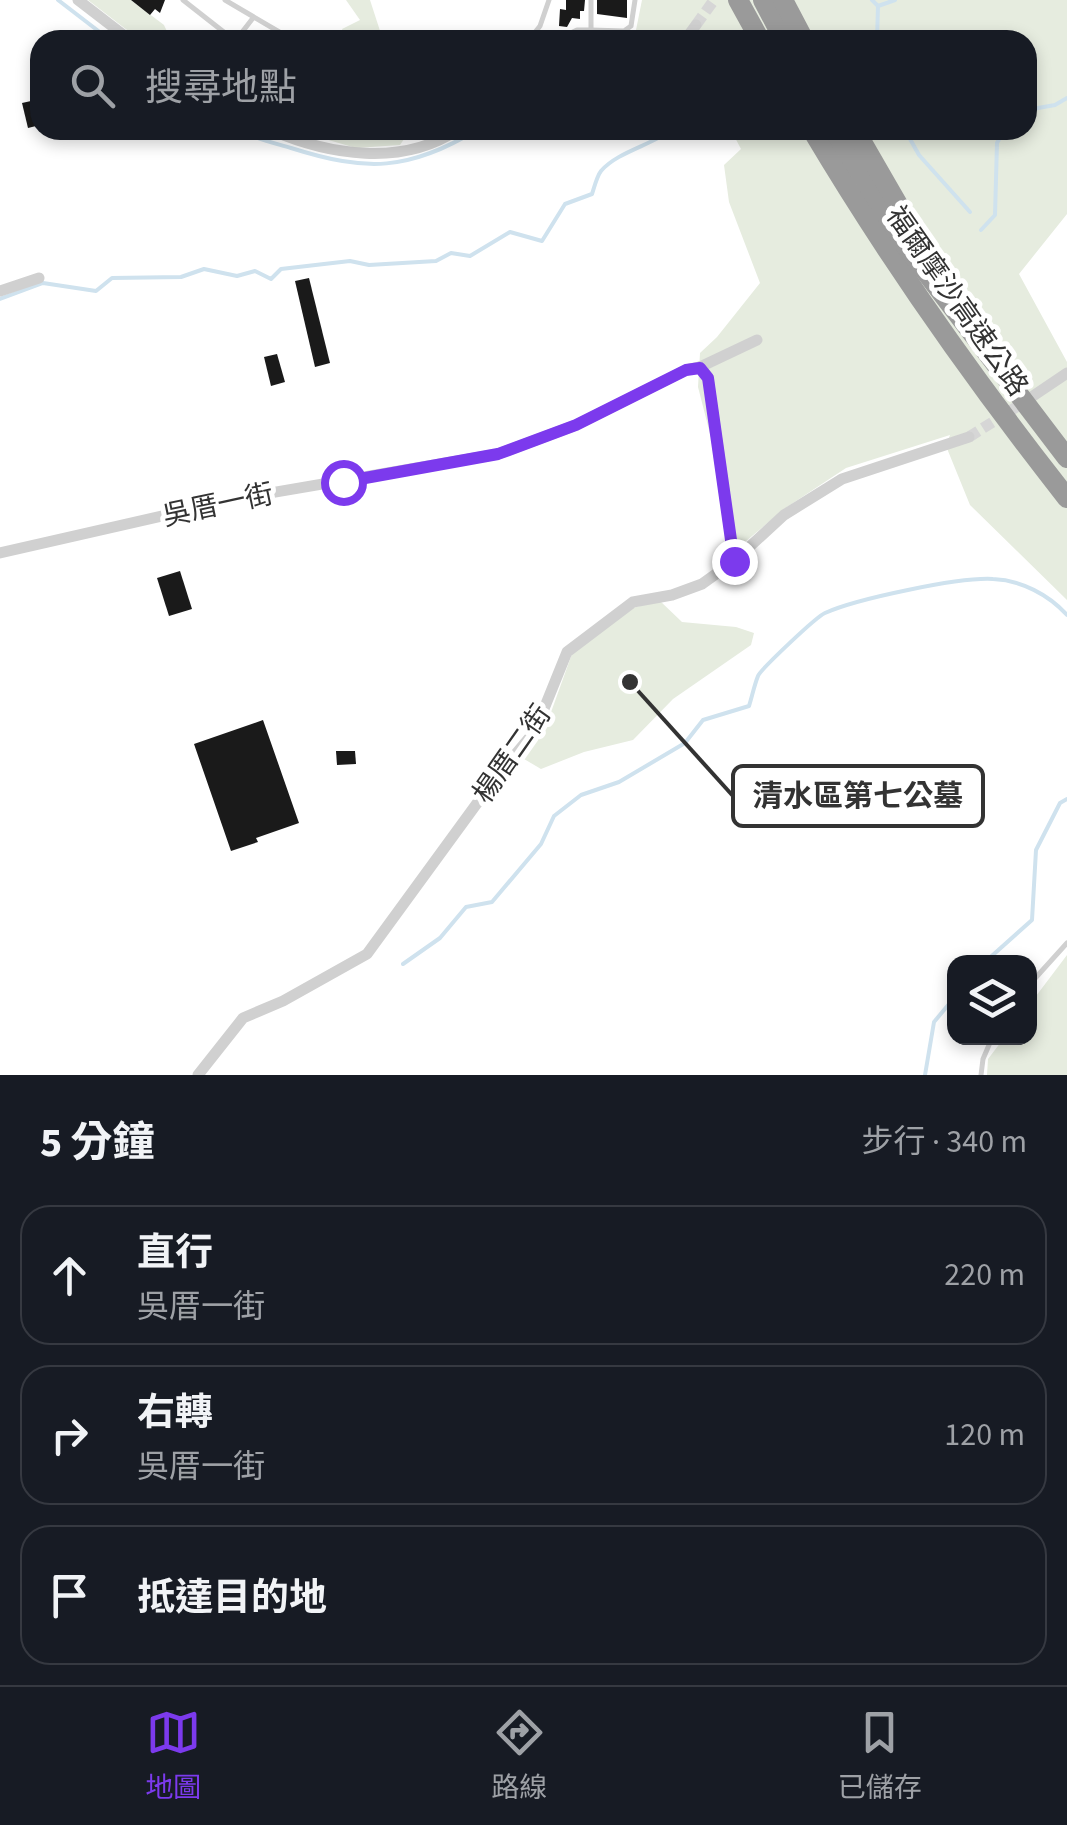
<!DOCTYPE html>
<html lang="zh-TW">
<head>
<meta charset="utf-8">
<style>
	:root { --surface:#171b24; --page:#242831; --text:#f1f3f6; --muted:#9ea1a6; --line:#363941; --accent:#7c3aed }
	body { margin:0; font-family:"Source Sans 3","Noto Sans TC",sans-serif; background:var(--page); color:var(--text) }
	.controls { position:absolute; right:30px; bottom:30px; display:grid; overflow:hidden; border-radius:20px; box-shadow:0 5px 15px #0003 }
	.controls button { width:90px; height:90px; display:grid; place-items:center; padding:0; border:0; border-bottom:2px solid var(--line); background:var(--surface); color:var(--text); font:50px sans-serif }
	.stop { position:absolute; width:30px; height:30px; margin:-22px; border:8px solid #7c3aed; border-radius:50%; background:#fff }
	.stop.end { background:#7c3aed; border-color:#fff; box-shadow:0 2px 10px #0008 }
	.list { margin:0; padding:0; list-style:none }
	h2 { display:flex; justify-content:space-between; align-items:center; height:130px; margin:0; padding:0 40px; font-size:42px }
	h2 small { font-size:32px; font-weight:400; color:var(--muted) }
	.list li { display:grid; grid-template-columns:65px 1fr auto; gap:30px; align-items:center; box-sizing:border-box; height:140px; margin:0 20px 20px; padding:0 20px; border:2px solid var(--line); border-radius:30px }
	.list b { display:block; font-size:38px; white-space:nowrap }
	.list p { margin:0; font-size:32px; white-space:nowrap; color:var(--muted) }
	.list em { font-size:32px; font-style:normal; color:var(--muted) }
	.icon { flex:none; width:55px; height:55px; fill:none; stroke:currentColor; stroke-width:2; stroke-linecap:round; stroke-linejoin:round }
	.map { position:relative; flex:none; width:1067px; height:1075px; overflow:hidden }
	.search { position:absolute; background:var(--surface); box-shadow:0 5px 15px #0003; left:30px; right:30px; top:30px; height:110px; display:flex; align-items:center; gap:25px; box-sizing:border-box; padding:0 35px; border-radius:30px; color:var(--muted); font-size:38px }
	.sheet { height:610px; background:var(--surface) }
	nav { display:flex; justify-content:space-around; align-items:center; box-sizing:border-box; height:140px; border-top:2px solid var(--line); background:var(--surface); font-size:28px; color:var(--muted) }
	nav a { display:grid; justify-items:center; gap:5px }
	nav .on { color:var(--accent) }
	.map>svg:first-child { display:block }
	.green { fill:#e6ecdf }
	.lines { fill:none; stroke-linecap:round; stroke-linejoin:round }
	.stream { stroke:#cfe2ee; stroke-width:4 }
	.building { fill:#1a1a1a }
	.minor-tunnel { stroke:#d6d6d6; stroke-width:11; stroke-dasharray:11 5.5; stroke-linecap:butt }
	.service { stroke:#d0d0d0; stroke-width:5 }
	.minor { stroke:#d0d0d0; stroke-width:11 }
	.motorway { stroke:#9a9a9a; stroke-width:20 }
	.route { stroke:#7c3aed; stroke-width:12 }
	.labels { text-anchor:middle; dominant-baseline:central; stroke-width:10; stroke-linejoin:round; paint-order:stroke }
	.street-label { font-size:28px; fill:#333; stroke:#fff }
	.leader { fill:none; stroke:#333; stroke-width:4 }
	.callout-dot { fill:#333; stroke:#fff; stroke-width:4 }
	.callout { fill:#fff; stroke:#333; stroke-width:4 }
	.callout-label { font-size:30px; text-anchor:middle; font-weight:bold; fill:#333 }
</style>
</head>
<body>
<div class="map">
<svg width="1067" height="1075" viewBox="0 0 1067 1075">
	<rect width="100%" height="100%" fill="#fff"/>
	<g class="green">
		<path d="M88,0H131L164,25L171,40H140Z"/>
		<path d="M346,0H370L382,37L336,40L344,34L342,29L360,20Z"/>
		<path d="M642,0H1067V214L1019,274L1067,362V600L970,505L946,446L950,435L846,468L784,509L739,547L698,387L700,353L717,337L760,283L729,202L724,165L741,149L731,130H1027V40H606V36L625,35L636,30Z"/>
		<path d="M294,130H410L400,145L356,148Z"/>
		<path d="M660,601L682,622L736,627L754,633L751,645L673,699L633,740L584,752L541,769L519,756L550,715L573,651L632,608Z"/>
		<path d="M1067,955V1075H987L988,1059L1004,1038H1030V1004Z"/>
	</g>
	<g class="lines">
		<g class="stream">
			<path d="M58,0L110,40"/>
			<path d="M872,0L878,6L877,40"/>
			<path d="M878,6L895,0"/>
			<path d="M1027,110L1055,105L1067,98"/>
			<path d="M239,130C255,139 274,143 291,148C367,172 408,171 477,130"/>
			<path d="M905,130L919,155L970,212"/>
			<path d="M981,230L995,215L997,143L1004,130"/>
			<path d="M0,299L43,283L96,291L112,278L181,277L204,269L237,276L255,271L271,279L281,269L350,261L369,265L436,261L451,253L470,256L510,232L542,241L565,204L592,194C594,188 597,176 601,171C617,152 652,145 671,130"/>
			<path d="M985,962L1032,920L1036,850L1060,803L1067,799"/>
			<path d="M403,964L440,938L466,907L492,902L541,844L554,816L581,795L619,782L685,743L703,720L749,706C752,697 754,686 758,676C761,669 816,617 825,613C856,599 959,577 993,579C1021,580 1049,595 1067,615"/>
			<path d="M925,1075L934,1022L954,998"/>
		</g>
	</g>
	<g class="building">
		<path d="M131,0H165L160,13L155,9L150,15Z"/>
		<path d="M566,0H585L584,11H580V19L572,18L567,27L559,26L560,9L566,10Z"/>
		<path d="M597,0H627V18L597,14Z"/>
		<path d="M40,99V125L28,128L22,103Z"/>
		<path d="M309,278L330,363L315,367L295,281Z"/>
		<path d="M277,354L285,382L271,386L264,357Z"/>
		<path d="M180,571L192,609L169,616L157,578Z"/>
		<path d="M263,720L299,823L256,838L258,842L231,851L194,744Z"/>
		<path d="M336,751H355L356,764L337,765Z"/>
	</g>
	<g class="lines">
		<g class="minor-tunnel">
			<path d="M696,25L714,0"/>
			<path d="M969,437L1029,399"/>
		</g>
		<g class="service">
			<path d="M183,0L234,40"/>
			<path d="M225,0L293,40"/>
			<path d="M591,30L624,31L631,26L635,0"/>
			<path d="M236,40L253,18"/>
			<path d="M529,40L540,26L549,0"/>
			<path d="M556,40L577,30H591V0"/>
			<path d="M1030,984L1067,943"/>
			<path d="M981,1075L983,1059L992,1038"/>
		</g>
		<g class="minor">
			<path d="M78,0L130,40"/>
			<path d="M685,40L696,25"/>
			<path d="M271,130C329,155 402,167 457,130"/>
			<path d="M0,291L39,278"/>
			<path d="M700,367L757,340"/>
			<path d="M1033,396L1067,373"/>
			<path d="M0,553L241,498L498,454L576,425L686,370L700,367L708,377L734,561"/>
			<path d="M198,1075L243,1018L283,1001L367,954L494,780L535,731L567,652L633,602L672,595L702,584L734,561L784,515L842,479L969,437"/>
		</g>
		<g class="motorway">
			<path d="M738,0L760,40"/>
			<path d="M763,0L784,40"/>
			<path d="M783,0L804,40"/>
			<path d="M812,130C888,258 975,381 1067,498"/>
			<path d="M834,130L906,246L1067,458"/>
			<path d="M855,130L919,241"/>
		</g>
	</g>
	<g class="lines">
		<path class="route" d="M343,482L498,454L576,425L686,370L700,368L708,378L734,561"/>
	</g>
	<g class="labels">
		<g class="street-label">
			<text transform="translate(957 301) rotate(55)">福爾摩沙高速公路</text>
			<text transform="translate(218 505) rotate(-12)">吳厝一街</text>
			<text transform="translate(512 754) rotate(-55)">楊厝二街</text>
		</g>
	</g>
	<path class="leader" d="M630 682L733 796"/>
	<circle class="callout-dot" cx="630" cy="682" r="10"/>
	<rect class="callout" x="733" y="766" width="250" height="60" rx="10"/>
	<g class="callout-label">
		<text x="858" y="806">清水區第七公墓</text>
	</g>
</svg>
<div class="controls">
<button><svg class="icon" aria-label="layers" viewBox="0 0 24 24"><path d="M12 4l9 5-9 5-9-5zM3 14l9 5 9-5"/></svg></button>
</div>
<div class="stop" style="left:343px;top:482px"></div>
<div class="stop end" style="left:734px;top:561px"></div>
<div class="search"><svg class="icon" aria-label="search" viewBox="0 0 24 24"><circle cx="10" cy="10" r="6"/><path d="M15 15l6 6"/></svg>搜尋地點</div>
</div>
<section class="sheet">
<h2>5 分鐘<small>步行 · 340 m</small></h2>
<ul class="list">
<li><svg class="icon" aria-label="ahead" viewBox="0 0 24 24"><path d="M12 20V5M6 11l6-6 6 6"/></svg><div><b>直行</b><p>吳厝一街</p></div><em>220 m</em></li>
<li><svg class="icon" aria-label="right" viewBox="0 0 24 24"><path d="M7 20v-9h11M14 6l5 5-5 5"/></svg><div><b>右轉</b><p>吳厝一街</p></div><em>120 m</em></li>
<li><svg class="icon" aria-label="arrive" viewBox="0 0 24 24"><path d="M6 21V4h12l-3 4 3 4H6"/></svg><div><b>抵達目的地</b></div></li>
</ul>
</section>
<nav>
<a class="on"><svg class="icon" aria-label="map" viewBox="0 0 24 24"><path d="M3 6l6-2 6 2 6-2v14l-6 2-6-2-6 2zM9 4v14M15 6v14"/></svg>地圖</a>
<a><svg class="icon" aria-label="directions" viewBox="0 0 24 24"><path d="M12 3l9 9-9 9-9-9zM9 14v-3h6M13 9l2 2-2 2"/></svg>路線</a>
<a><svg class="icon" aria-label="saved" viewBox="0 0 24 24"><path d="M7 4h10v16l-5-4-5 4z"/></svg>已儲存</a>
</nav>
</body>
</html>
